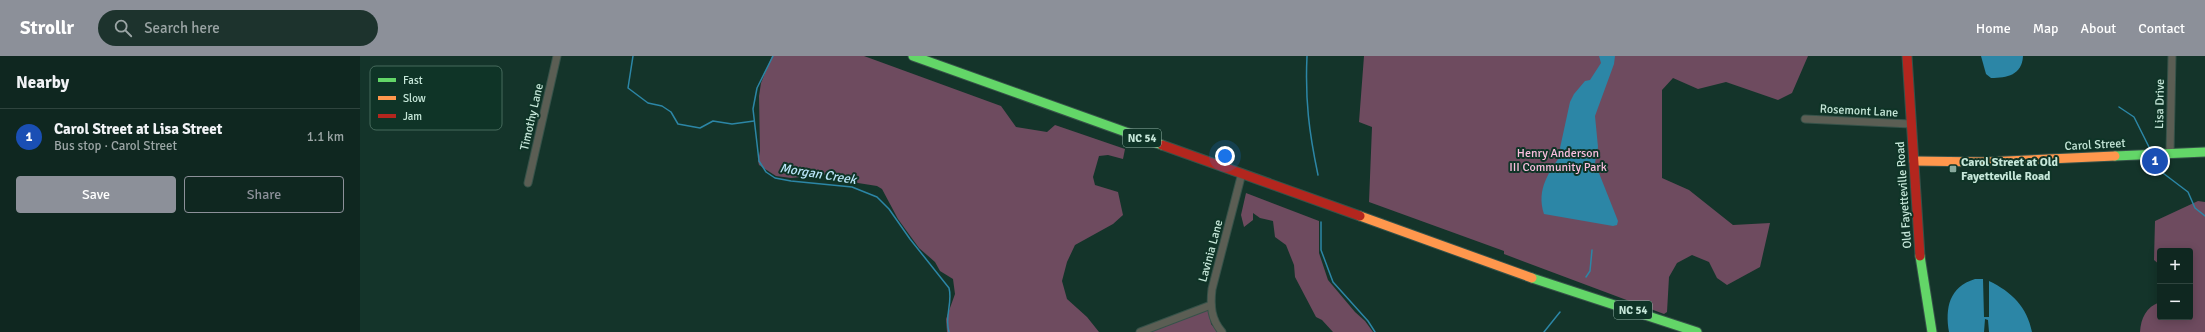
<!DOCTYPE html>
<html lang="en">
<head>
<meta charset="utf-8">
<style>
	:root { --surface:#0f2720; --page:#1d332d; --text:#f1f3f6; --muted:#9ba5a5; --line:#2f443e; --accent:#8c9099 }
	body { margin:0; font-family:Signika,sans-serif; background:var(--page); color:var(--text) }
	.controls { position:absolute; right:12px; bottom:12px; display:grid; overflow:hidden; border-radius:4px; box-shadow:0 2px 10px #0003 }
	.controls button { width:36px; height:36px; display:grid; place-items:center; padding:0; border:0; border-bottom:1px solid var(--line); background:var(--surface); color:var(--text); font:20px sans-serif }
	.you { position:absolute; left:865px; top:100px; width:14px; height:14px; margin:-10px; border:3px solid #fff; border-radius:50%; background:#1a73e8; box-shadow:0 0 0 6px #1a73e833 }
	.badge { display:grid; place-items:center; width:26px; height:26px; border-radius:50%; background:var(--accent); color:#fff; font-size:13px; font-weight:700 }
	.pin { position:absolute; translate:-50% -50%; border:2px solid #fff; box-shadow:0 1px 4px #0006 }
	.list { margin:0; padding:0; list-style:none }
	h2 { display:flex; justify-content:space-between; align-items:center; height:52px; margin:0; padding:0 16px; font-size:17px }
	h2 small { font-size:13px; font-weight:400; color:var(--muted) }
	.list li { display:grid; grid-template-columns:26px 1fr auto; gap:12px; align-items:center; box-sizing:border-box; height:56px; padding:0 16px; border-top:1px solid var(--line) }
	.list b { display:block; font-size:15px; white-space:nowrap }
	.list p { margin:0; font-size:13px; white-space:nowrap; color:var(--muted) }
	.list em { font-size:13px; font-style:normal; color:var(--muted) }
	.actions { display:flex; gap:8px; padding:12px 16px }
	.actions a { flex:1; padding:9px 0; border:1px solid var(--accent); border-radius:4px; text-align:center; font-size:14px; color:var(--accent) }
	.actions .main { background:var(--accent); color:#fff }
	.icon { flex:none; width:22px; height:22px; fill:none; stroke:currentColor; stroke-width:2; stroke-linecap:round; stroke-linejoin:round }
	.map { position:relative; flex:none; width:1845px; height:276px; overflow:hidden }
	header { display:flex; align-items:center; gap:24px; box-sizing:border-box; height:56px; padding:0 20px; background:var(--accent); color:#fff }
	header strong { font-size:19px }
	nav { display:flex; gap:22px; margin-inline-start:auto; font-size:14px }
	.search { width:280px; height:36px; background:var(--page); display:flex; align-items:center; gap:10px; box-sizing:border-box; padding:0 14px; border-radius:22px; color:var(--muted); font-size:15px }
	main { display:flex }
	aside { flex:1; background:var(--surface) }
	.map>svg:first-child { display:block }
	.green { fill:#6e4b5f }
	.water { fill:#2c86a6 }
	.lines { fill:none; stroke-linecap:round; stroke-linejoin:round }
	.stream { stroke:#2c86a6; stroke-width:1.5 }
	.street-casing { stroke:#365249; stroke-width:9 }
	.fast-casing { stroke:#365249; stroke-width:11 }
	.slow-casing { stroke:#365249; stroke-width:11 }
	.jam-casing { stroke:#365249; stroke-width:11 }
	.street { stroke:#5b5e54; stroke-width:7 }
	.fast { stroke:#63d668; stroke-width:9 }
	.slow { stroke:#ff974d; stroke-width:9 }
	.jam { stroke:#b3261e; stroke-width:9 }
	.poi-dot { fill:#88a89c; stroke:#0f3427; stroke-width:1.5 }
	.labels { text-anchor:middle; dominant-baseline:central; stroke-width:4; stroke-linejoin:round; paint-order:stroke }
	.shield { fill:#0f3427; stroke:#8fb1a4; stroke-width:1 }
	.shield-label { font-size:11px; font-weight:bold; fill:#c6e7d9 }
	.street-label { font-size:12px; fill:#c6e7d9; stroke:#0f3427 }
	.park-label { font-size:12px; fill:#fabedd; stroke:#0f3427 }
	.poi-label { font-size:12px; font-weight:bold; fill:#c6e7d9; stroke:#0f3427; text-anchor:start }
	.water-label { font-size:13px; font-style:italic; fill:#bbe7fa; stroke:#0f3427 }
	.key { fill:#0f3427; stroke:#466a5c; stroke-width:1 }
	.key-label { font-size:11px; fill:#c6e7d9 }
</style>
</head>
<body>
<header>
<strong>Strollr</strong>
<div class="search"><svg class="icon" aria-label="search" viewBox="0 0 24 24"><circle cx="10" cy="10" r="6"/><path d="M15 15l6 6"/></svg>Search here</div>
<nav><a>Home</a><a>Map</a><a>About</a><a>Contact</a></nav>
</header>
<main>
<aside>
<h2>Nearby<small></small></h2>
<ul class="list">
<li><span class="badge" style="background:#1a4fb4">1</span><div><b>Carol Street at Lisa Street</b><p>Bus stop · Carol Street</p></div><em>1.1 km</em></li>
</ul>
<div class="actions"><a class="main">Save</a><a>Share</a></div>
</aside>
<div class="map">
<svg width="1845" height="276" viewBox="0 0 1845 276">
	<rect width="100%" height="100%" fill="#14342a"/>
	<g class="green">
		<path d="M412,0H504L641,50L656,71L687,76L695,69L765,93L763,103L748,99L739,100L733,121L735,129L758,136L763,159L753,168L715,189L707,206L702,225L707,243L727,261L739,276H587L586,263L595,238L593,223L580,215L575,206L559,192L538,163L522,133L517,130L498,127L480,119H461L431,122L416,120L399,109L398,105L400,95L399,40L401,27Z"/>
		<path d="M1004,0H1448L1432,37L1418,44L1366,26L1338,33L1313,22L1302,34V122L1329,134L1373,169L1410,167L1400,211L1367,229L1357,222L1349,206L1332,199L1317,207L1309,221L1307,256L1304,258L1165,206L1144,198V195L1009,146L1012,71L999,66Z"/>
		<path d="M886,137L959,165V197L968,224L995,256L1005,265L1013,276H973L962,264L956,261L935,221L934,209L926,189L915,181L913,165L900,162L893,157V164L884,171L881,159Z"/>
		<path d="M1838,145L1845,146V276H1780C1781,262 1786,251 1800,246V261H1830V195H1800V209L1794,204L1795,165Z"/>
		<path d="M849,253L851,268L858,276H787Z"/>
	</g>
	<g class="water">
		<path d="M1239,0H1255L1254,8L1235,60L1238,91L1235,107L1258,165L1257,169L1253,170L1184,158C1176,133 1189,116 1203,96L1200,92L1210,46L1214,38L1225,25L1230,24L1241,7Z"/>
		<path d="M1621,0H1663C1662,19 1647,22 1631,22L1626,18Z"/>
		<path d="M1615,223H1623L1624,261H1629V225C1652,236 1667,251 1672,276H1629L1628,264L1625,263L1624,276H1589C1585,252 1589,231 1615,223Z"/>
	</g>
	<g class="lines">
		<g class="stream">
			<path d="M273,0L268,32L288,47L302,50L311,56L318,68L340,72L353,65L372,68L394,65"/>
			<path d="M413,0L397,32L393,53L399,105L406,116L415,122L431,125L492,131L517,141L529,153L550,183L589,232C593,247 584,261 589,276"/>
			<path d="M947,0C945,44 949,76 958,119"/>
			<path d="M1759,51L1774,61L1790,93"/>
			<path d="M1792,102L1795,111L1828,136L1835,152L1845,160"/>
			<path d="M961,166V194L973,226L1008,265L1015,276"/>
			<path d="M1226,221L1230,215L1232,194"/>
			<path d="M1184,276L1200,256"/>
		</g>
		<defs>
			<g id="street">
				<path d="M1445,63L1551,68"/>
				<path d="M1810,97L1812,0"/>
				<path d="M168,127L197,0"/>
				<path d="M780,276L851,249"/>
				<path d="M862,276C851,263 850,250 852,233L882,117"/>
			</g>
			<g id="fast">
				<path d="M553,0L802,89"/>
				<path d="M1755,100L1845,96"/>
				<path d="M1560,200L1572,276"/>
				<path d="M1172,222L1337,276"/>
			</g>
			<g id="slow">
				<path d="M1554,105L1624,106L1755,100"/>
				<path d="M1000,160L1172,222"/>
			</g>
			<g id="jam">
				<path d="M1547,0L1560,200"/>
				<path d="M802,89L1000,160"/>
			</g>
		</defs>
		<use href="#street" class="street-casing"/>
		<use href="#fast" class="fast-casing"/>
		<use href="#slow" class="slow-casing"/>
		<use href="#jam" class="jam-casing"/>
		<use href="#street" class="street"/>
		<use href="#fast" class="fast"/>
		<use href="#slow" class="slow"/>
		<use href="#jam" class="jam"/>
	</g>
	<rect class="poi-dot" x="1589" y="109" width="8" height="8" rx="2"/>
	<g class="labels">
		<g class="shield">
			<rect x="763" y="73" width="38" height="18" rx="3"/>
			<rect x="1254" y="245" width="38" height="18" rx="3"/>
		</g>
		<g class="shield-label">
			<text x="782" y="82">NC 54</text>
			<text x="1273" y="254">NC 54</text>
		</g>
		<g class="street-label">
			<text transform="translate(1800 48) rotate(-89)">Lisa Drive</text>
			<text transform="translate(1499 55) rotate(3)">Rosemont Lane</text>
			<text transform="translate(172 61) rotate(-77)">Timothy Lane</text>
			<text transform="translate(1735 89) rotate(-3)">Carol Street</text>
			<text transform="translate(1544 139) rotate(-94)">Old Fayetteville Road</text>
			<text transform="translate(851 195) rotate(-75)">Lavinia Lane</text>
		</g>
		<g class="park-label">
			<text x="1198" y="97">Henry Anderson<tspan x="1198" dy="14">III Community Park</tspan></text>
		</g>
		<g class="poi-label">
			<text x="1601" y="106">Carol Street at Old<tspan x="1601" dy="14">Fayetteville Road</tspan></text>
		</g>
		<g class="water-label">
			<text transform="translate(458 118) rotate(9)">Morgan Creek</text>
		</g>
	</g>
	<rect x="10" y="10" width="132" height="64" rx="6" class="key"/>
	<rect x="18" y="22" width="18" height="4" fill="#63d668"/>
	<rect x="18" y="40" width="18" height="4" fill="#ff974d"/>
	<rect x="18" y="58" width="18" height="4" fill="#b3261e"/>
	<g class="key-label">
		<text x="43" y="28">Fast</text>
		<text x="43" y="46">Slow</text>
		<text x="43" y="64">Jam</text>
	</g>
</svg>
<div class="controls">
<button>+</button>
<button>−</button>
</div>
<div class="you"></div>
<div class="pin badge" style="left:1795px;top:105px;background:#1a4fb4">1</div>
</div>
</main>
</body>
</html>
